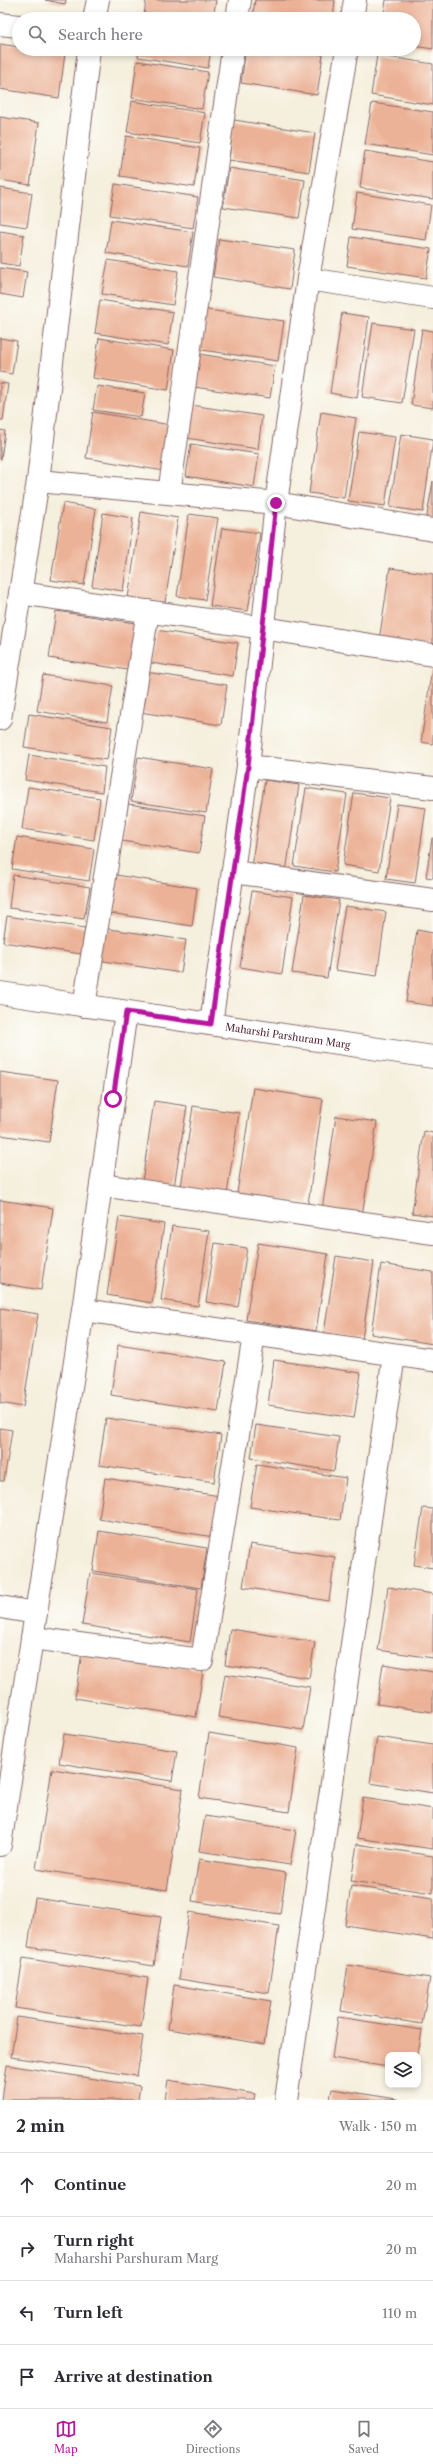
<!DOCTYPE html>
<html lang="en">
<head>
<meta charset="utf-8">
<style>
	:root { --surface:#fff; --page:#f2f2f3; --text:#2b2b33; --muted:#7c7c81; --line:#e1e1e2; --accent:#b5179e }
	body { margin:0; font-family:"Libre Caslon Text",serif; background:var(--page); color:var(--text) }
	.controls { position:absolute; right:12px; bottom:12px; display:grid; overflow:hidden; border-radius:8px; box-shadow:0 2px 6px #0003 }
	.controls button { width:36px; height:36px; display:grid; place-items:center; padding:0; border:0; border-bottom:1px solid var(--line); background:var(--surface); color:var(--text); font:20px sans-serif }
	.stop { position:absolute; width:12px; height:12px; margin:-9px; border:3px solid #b5179e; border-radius:50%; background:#fff }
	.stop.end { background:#b5179e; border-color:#fff; box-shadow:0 1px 4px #0008 }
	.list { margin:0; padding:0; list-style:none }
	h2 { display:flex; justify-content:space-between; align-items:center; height:52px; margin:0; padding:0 16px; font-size:17px }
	h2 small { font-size:13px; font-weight:400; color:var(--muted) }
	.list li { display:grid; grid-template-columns:26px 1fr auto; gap:12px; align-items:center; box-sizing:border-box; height:64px; padding:0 16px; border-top:1px solid var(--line) }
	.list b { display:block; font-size:15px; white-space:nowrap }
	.list p { margin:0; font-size:13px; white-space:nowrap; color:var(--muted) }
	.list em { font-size:13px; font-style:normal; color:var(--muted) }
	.icon { flex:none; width:22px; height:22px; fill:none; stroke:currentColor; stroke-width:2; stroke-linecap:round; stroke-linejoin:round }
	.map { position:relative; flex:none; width:433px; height:2100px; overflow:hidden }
	.search { position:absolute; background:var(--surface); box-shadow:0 2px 6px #0003; left:12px; right:12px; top:12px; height:44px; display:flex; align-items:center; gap:10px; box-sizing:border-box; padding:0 14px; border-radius:22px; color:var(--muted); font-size:15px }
	.sheet { height:308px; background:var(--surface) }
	nav { display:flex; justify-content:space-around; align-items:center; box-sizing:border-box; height:56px; border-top:1px solid var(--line); background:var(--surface); font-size:11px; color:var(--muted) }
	nav a { display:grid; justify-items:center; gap:2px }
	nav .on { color:var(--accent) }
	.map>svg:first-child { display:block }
	.building { fill:#ecb297 }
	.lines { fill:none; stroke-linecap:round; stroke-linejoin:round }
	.minor-casing { stroke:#866869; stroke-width:24 }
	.tertiary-casing { stroke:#866869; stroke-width:24 }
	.minor { stroke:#fff; stroke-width:22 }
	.tertiary { stroke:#fff; stroke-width:22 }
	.route { stroke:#b5179e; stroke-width:5 }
	.labels { text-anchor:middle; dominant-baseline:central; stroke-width:3; stroke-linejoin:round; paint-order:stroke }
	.street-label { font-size:10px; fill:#4a1f2b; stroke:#fdfcf7 }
</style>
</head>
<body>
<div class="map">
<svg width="433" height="2100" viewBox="0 0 433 2100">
	<rect width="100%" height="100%" fill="#fdfcf7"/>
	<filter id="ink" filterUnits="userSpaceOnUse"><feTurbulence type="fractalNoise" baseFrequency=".025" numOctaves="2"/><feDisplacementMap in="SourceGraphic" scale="8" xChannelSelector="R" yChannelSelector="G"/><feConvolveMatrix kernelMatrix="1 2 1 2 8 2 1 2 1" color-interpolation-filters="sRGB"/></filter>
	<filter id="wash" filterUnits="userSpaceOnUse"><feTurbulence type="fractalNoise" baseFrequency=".012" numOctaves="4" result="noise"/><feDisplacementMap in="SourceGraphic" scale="16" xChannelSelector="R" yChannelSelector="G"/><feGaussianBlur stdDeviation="0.9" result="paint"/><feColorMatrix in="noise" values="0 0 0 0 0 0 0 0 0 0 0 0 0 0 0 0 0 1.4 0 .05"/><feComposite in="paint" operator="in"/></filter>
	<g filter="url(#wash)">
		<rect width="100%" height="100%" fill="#f5efdd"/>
		<g id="blocks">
			<g class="building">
				<path d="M45,0H66L65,4Z"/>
				<path d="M146,0H216L213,19H167L144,15Z"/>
				<path d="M255,0H335L333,19H252Z"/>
				<path d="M386,0H433V49L414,46V19H383Z"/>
				<path d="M0,44L19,47V49L65,54L59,98L0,89Z"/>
				<path d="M139,49H211L208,68L138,57Z"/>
				<path d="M246,49H287L323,55L317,95L241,83Z"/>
				<path d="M377,55L433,64V105L371,95Z"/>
				<path d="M137,61L208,72L202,109L132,98Z"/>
				<path d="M132,101L205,113L200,143L127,132Z"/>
				<path d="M372,103L433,112V155L365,144Z"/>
				<path d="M0,117L39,123L30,185L0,180Z"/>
				<path d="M234,120L315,133L309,172L229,160Z"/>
				<path d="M126,136L200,148L194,187L120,176Z"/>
				<path d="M365,151L433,162V199L360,188Z"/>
				<path d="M229,168L305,180L299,218L223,207Z"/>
				<path d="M115,184L198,197L193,228L110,215Z"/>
				<path d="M0,188L32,193L27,227L0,223Z"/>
				<path d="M357,193L431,205L426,240L352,229Z"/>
				<path d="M111,220L193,232L188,266L106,253Z"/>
				<path d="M0,231L24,235L19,266L0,263Z"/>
				<path d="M351,237L431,249L426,278L347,266Z"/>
				<path d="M219,239L295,250L290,289L213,277Z"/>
				<path d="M108,260L178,271L173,305L102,294Z"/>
				<path d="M0,268L27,272L23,298L0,294Z"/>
				<path d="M100,300L173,312L168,345L95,333Z"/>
				<path d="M201,309L284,321L278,361L195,349Z"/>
				<path d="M342,313L369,317L357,398L330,393Z"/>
				<path d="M373,323L414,329L402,403L362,397Z"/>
				<path d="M422,329L433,331V408L411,405Z"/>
				<path d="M0,338L17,341L12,374L0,372Z"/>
				<path d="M99,338L174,350L168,390L93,378Z"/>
				<path d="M199,354L275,366L270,398L194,387Z"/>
				<path d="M0,383L8,384L3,420H0Z"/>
				<path d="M97,386L145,393L141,417L93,410Z"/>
				<path d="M191,405L262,416L258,449L186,438Z"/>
				<path d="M93,412L171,425L164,471L86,458Z"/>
				<path d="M321,412L356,418L344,498L309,493Z"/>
				<path d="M0,430L5,431L1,459H0Z"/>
				<path d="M359,432L395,437L385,506L348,501Z"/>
				<path d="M401,434L433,439L423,512L390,507Z"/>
				<path d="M191,444L259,454L254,487L186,476Z"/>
				<path d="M433,481V522L426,521Z"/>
				<path d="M63,503L96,509L84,585L51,580Z"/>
				<path d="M141,512L178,518L165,603L128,598Z"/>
				<path d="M103,513L133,518L123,591L92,586Z"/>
				<path d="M189,514L218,518L205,600L177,596Z"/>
				<path d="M222,528L260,533L248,611L210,606Z"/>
				<path d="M390,568L433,574V647L379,641Z"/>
				<path d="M56,611L135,623L128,670L49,658Z"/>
				<path d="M156,630L238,643L233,676L151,663Z"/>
				<path d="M432,668H433V744L421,742Z"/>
				<path d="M146,672L227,685L221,725L140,712Z"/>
				<path d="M43,675L113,686L107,722L37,711Z"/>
				<path d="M29,714L112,727L107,760L24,747Z"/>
				<path d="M29,755L105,767L102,792L25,780Z"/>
				<path d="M138,757L213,769L206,813L131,801Z"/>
				<path d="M265,780L299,785L286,872L251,867Z"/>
				<path d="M28,787L100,798L94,840L22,829Z"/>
				<path d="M306,788L347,794L335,872L294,866Z"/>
				<path d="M354,793L390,798L379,871L343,865Z"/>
				<path d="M128,804L205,816L199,853L122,841Z"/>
				<path d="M397,804L426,808L415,883L386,879Z"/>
				<path d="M17,837L94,849L89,881L12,869Z"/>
				<path d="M432,838H433V878L426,877Z"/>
				<path d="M13,875L90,887L84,919L9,908Z"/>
				<path d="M116,875L197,888L192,926L110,913Z"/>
				<path d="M252,891L293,897L282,974L240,967Z"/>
				<path d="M304,895L339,900L327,978L292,973Z"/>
				<path d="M345,906L386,912L377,976L335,970Z"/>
				<path d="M7,916L85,928L81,954L3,942Z"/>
				<path d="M102,928L186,940L181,973L97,960Z"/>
				<path d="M417,930L433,933V1006L406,1002Z"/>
				<path d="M0,1072L58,1080L49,1142L0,1135Z"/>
				<path d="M253,1088L323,1099L308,1204L237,1193Z"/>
				<path d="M154,1101L187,1106L174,1187L142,1182Z"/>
				<path d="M193,1106L239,1113L227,1194L181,1187Z"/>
				<path d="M336,1116L377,1122L362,1216L322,1210Z"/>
				<path d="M424,1131L433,1133V1216L412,1213Z"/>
				<path d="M0,1200L53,1208L41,1290L0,1283Z"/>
				<path d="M119,1217L164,1224L152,1303L107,1295Z"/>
				<path d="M172,1226L209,1231L198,1306L161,1300Z"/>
				<path d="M215,1243L247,1248L238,1307L206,1302Z"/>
				<path d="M258,1243L328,1254L316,1331L246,1320Z"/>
				<path d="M336,1256L374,1262L362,1339L324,1333Z"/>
				<path d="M381,1264L433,1272V1344L371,1334Z"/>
				<path d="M0,1308L38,1314L23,1407L0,1403Z"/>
				<path d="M118,1345L226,1362L218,1412L111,1395Z"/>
				<path d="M274,1360L361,1373L354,1418L268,1405Z"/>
				<path d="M106,1418L221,1435L214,1482L99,1465Z"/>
				<path d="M256,1425L339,1437L334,1471L251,1458Z"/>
				<path d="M0,1428L12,1430L4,1481H0Z"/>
				<path d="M257,1464L346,1478L340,1520L250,1507Z"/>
				<path d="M105,1478L220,1496L214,1537L99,1519Z"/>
				<path d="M423,1508L433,1509V1568L414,1565Z"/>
				<path d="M99,1531L207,1548L201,1588L93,1571Z"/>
				<path d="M250,1544L335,1557L329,1601L243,1587Z"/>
				<path d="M90,1573L198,1589L190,1642L82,1625Z"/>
				<path d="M388,1587L433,1594V1658L378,1650Z"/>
				<path d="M230,1629L315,1642L309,1678L225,1665Z"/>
				<path d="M82,1652L203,1671L196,1717L75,1698Z"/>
				<path d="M383,1664L433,1672V1712L377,1704Z"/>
				<path d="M225,1674L310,1687L303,1730L218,1717Z"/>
				<path d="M209,1733L298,1748L289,1812L199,1798Z"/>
				<path d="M64,1734L177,1751L172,1781L59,1763Z"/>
				<path d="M377,1737L433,1745V1793L370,1783Z"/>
				<path d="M52,1769L183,1789L167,1890L36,1869Z"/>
				<path d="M363,1798L433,1809V1849L357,1838Z"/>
				<path d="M205,1816L296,1830L290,1865L199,1851Z"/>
				<path d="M357,1844L433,1856V1893L351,1881Z"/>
				<path d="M199,1859L286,1873L280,1914L192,1901Z"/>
				<path d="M351,1886L433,1898V1939L345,1925Z"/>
				<path d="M35,1898L161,1917L154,1966L28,1947Z"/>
				<path d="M189,1912L279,1926L269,1993L179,1979Z"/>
				<path d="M23,1958L148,1978L141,2027L15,2008Z"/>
				<path d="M348,1965L430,1978L422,2024L341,2011Z"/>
				<path d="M174,1985L271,2001L264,2044L168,2029Z"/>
				<path d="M17,2017L143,2036L137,2076L11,2057Z"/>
				<path d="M338,2017L422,2030L418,2055H388V2067L332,2058Z"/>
				<path d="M7,2065L140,2086L138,2100H2Z"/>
				<path d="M168,2080L255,2094L254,2100H165Z"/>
				<path d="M332,2089L397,2099V2100H330Z"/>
			</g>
		</g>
	</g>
	<g filter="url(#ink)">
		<use href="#blocks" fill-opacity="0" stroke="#866869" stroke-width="1"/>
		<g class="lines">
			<defs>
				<g id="minor">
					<path d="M94,19L98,0"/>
					<path d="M237,19L240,0"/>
					<path d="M352,19L355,0"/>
					<path d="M0,24L19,26"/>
					<path d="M308,279L433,298"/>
					<path d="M38,481L276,503L433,530"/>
					<path d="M169,493L233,49"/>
					<path d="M20,593L263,628L433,655"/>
					<path d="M0,719L38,481L89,49"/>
					<path d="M248,766L433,788"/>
					<path d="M233,872L433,900"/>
					<path d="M84,1006L148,611"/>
					<path d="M211,1024L248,766L276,503L308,279L347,49"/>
					<path d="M101,1185L433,1233"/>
					<path d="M83,1310L433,1360"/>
					<path d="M0,1607L36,1613"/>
					<path d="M32,1638L202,1660L254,1335"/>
					<path d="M0,1845L83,1310L126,1012"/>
					<path d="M286,2100L394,1355"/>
				</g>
				<g id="tertiary">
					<path id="s1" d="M0,993L433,1057"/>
				</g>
			</defs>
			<use href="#minor" class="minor-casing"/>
			<use href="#tertiary" class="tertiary-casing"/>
			<use href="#minor" class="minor"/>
			<use href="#tertiary" class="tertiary"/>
		</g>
	</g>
	<g class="lines" filter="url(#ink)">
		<path class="route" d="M113,1099L126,1012L211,1024L248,766L276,503"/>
	</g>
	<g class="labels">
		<g class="street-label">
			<text stroke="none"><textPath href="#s1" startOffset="291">Maharshi Parshuram Marg</textPath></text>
		</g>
	</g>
</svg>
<div class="controls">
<button><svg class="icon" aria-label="layers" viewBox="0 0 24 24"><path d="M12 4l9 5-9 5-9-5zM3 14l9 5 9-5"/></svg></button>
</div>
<div class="stop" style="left:113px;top:1099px"></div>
<div class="stop end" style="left:276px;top:503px"></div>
<div class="search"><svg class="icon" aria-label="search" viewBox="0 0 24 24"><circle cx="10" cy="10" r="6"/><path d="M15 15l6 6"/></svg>Search here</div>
</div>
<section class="sheet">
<h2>2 min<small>Walk · 150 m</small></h2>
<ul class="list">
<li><svg class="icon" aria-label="ahead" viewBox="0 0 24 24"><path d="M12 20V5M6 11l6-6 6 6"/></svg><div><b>Continue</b></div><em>20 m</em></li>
<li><svg class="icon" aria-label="right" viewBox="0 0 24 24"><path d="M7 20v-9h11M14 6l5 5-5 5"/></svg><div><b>Turn right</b><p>Maharshi Parshuram Marg</p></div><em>20 m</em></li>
<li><svg class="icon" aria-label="left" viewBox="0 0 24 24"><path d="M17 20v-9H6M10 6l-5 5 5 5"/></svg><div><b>Turn left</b></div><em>110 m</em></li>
<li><svg class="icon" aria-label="arrive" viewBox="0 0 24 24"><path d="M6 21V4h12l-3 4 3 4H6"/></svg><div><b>Arrive at destination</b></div></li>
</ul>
</section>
<nav>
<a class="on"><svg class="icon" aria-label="map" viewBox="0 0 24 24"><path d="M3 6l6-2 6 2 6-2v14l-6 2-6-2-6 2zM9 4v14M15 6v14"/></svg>Map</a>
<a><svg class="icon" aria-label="directions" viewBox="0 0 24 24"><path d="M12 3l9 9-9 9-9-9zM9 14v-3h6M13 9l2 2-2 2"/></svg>Directions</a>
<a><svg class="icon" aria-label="saved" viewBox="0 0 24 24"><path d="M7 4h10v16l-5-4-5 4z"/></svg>Saved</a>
</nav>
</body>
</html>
